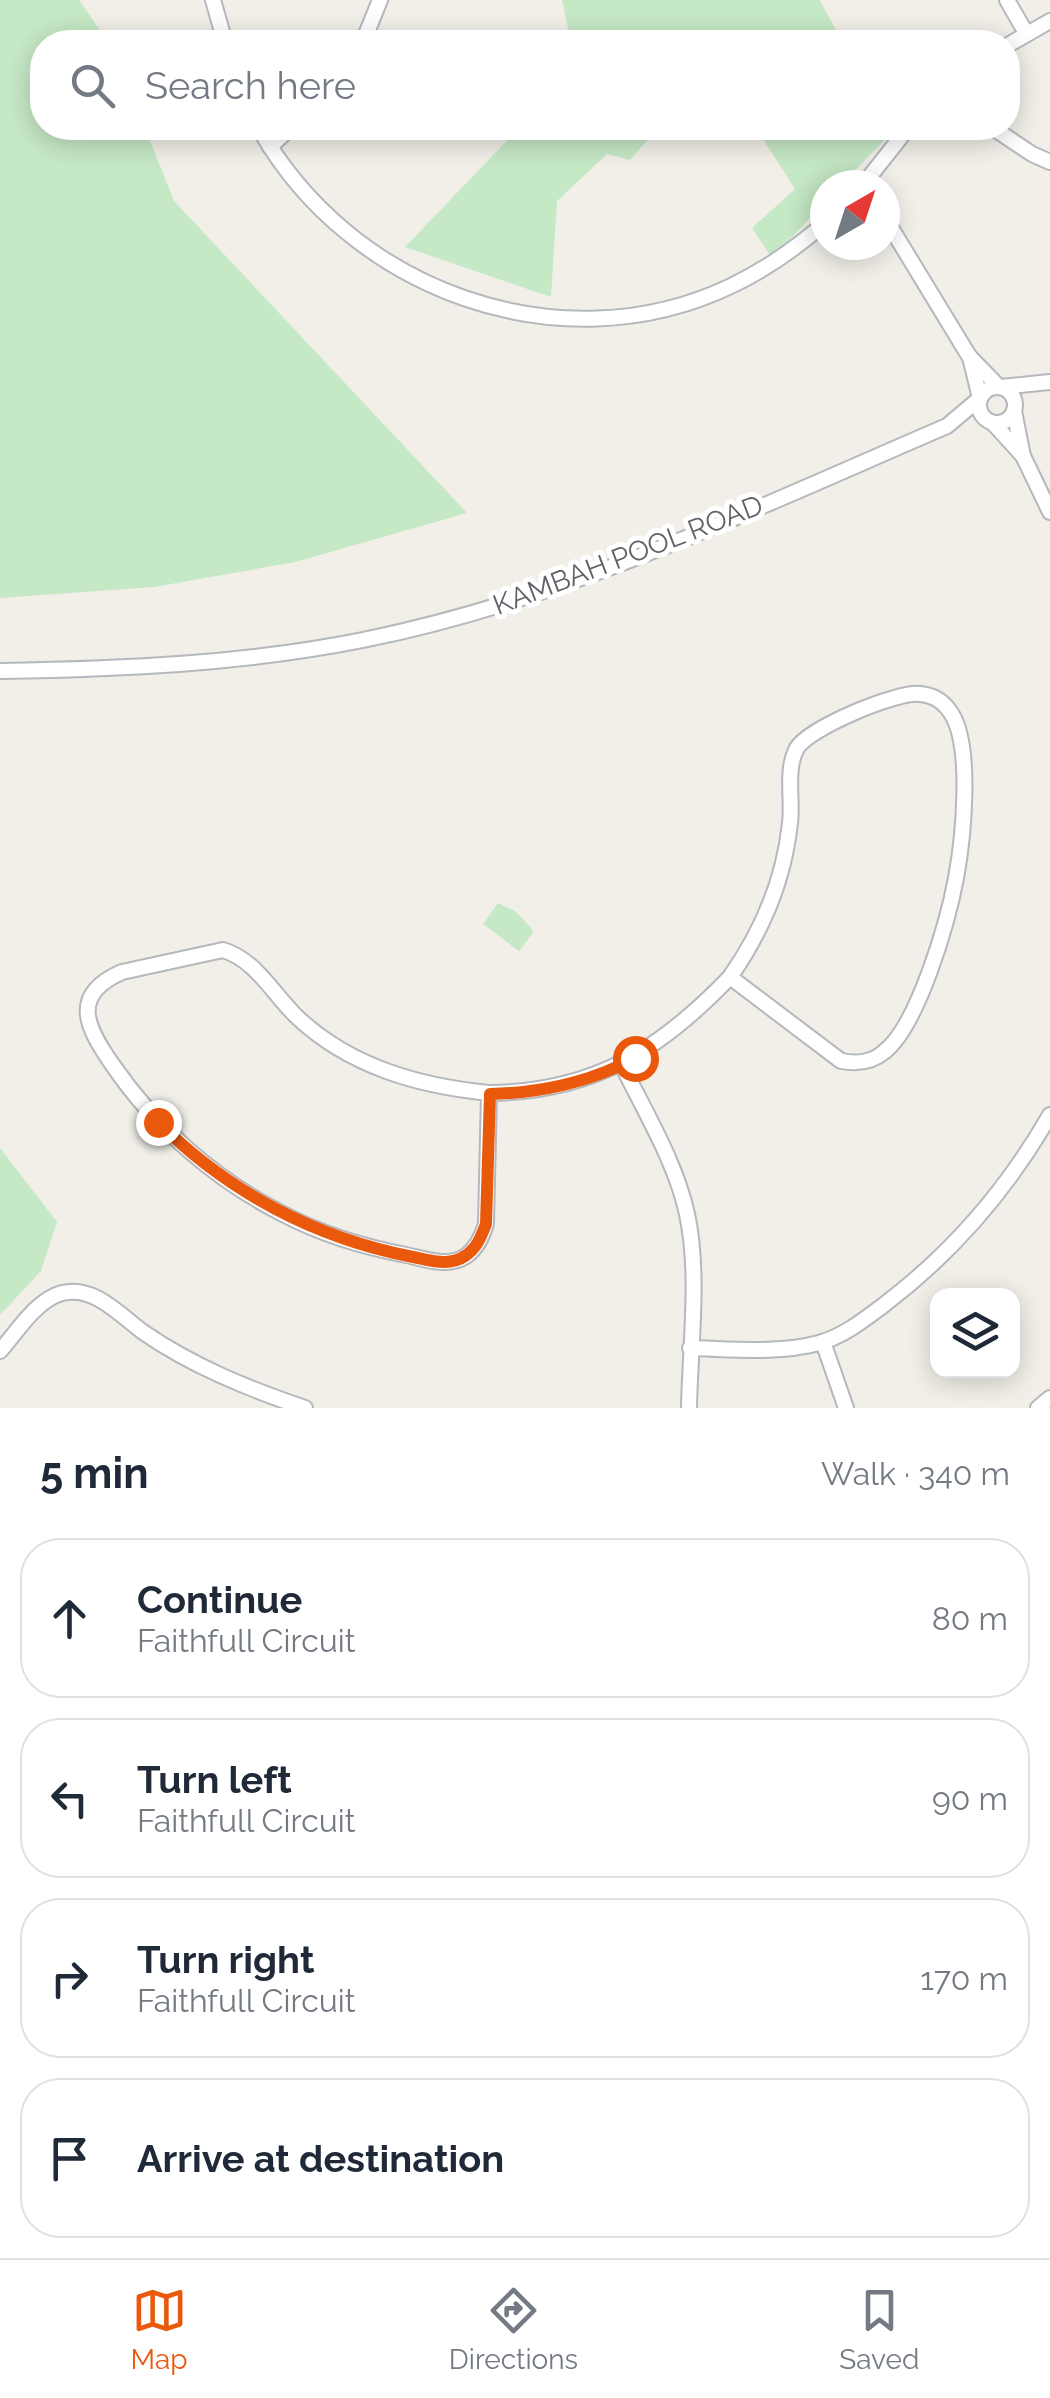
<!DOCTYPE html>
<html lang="en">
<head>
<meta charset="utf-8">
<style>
	:root { --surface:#fff; --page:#f6f6f7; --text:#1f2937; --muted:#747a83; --line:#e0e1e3; --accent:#ea580c }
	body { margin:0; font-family:Raleway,sans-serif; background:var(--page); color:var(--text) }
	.controls { position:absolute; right:30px; bottom:30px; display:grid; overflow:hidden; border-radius:20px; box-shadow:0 5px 25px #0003 }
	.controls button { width:90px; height:90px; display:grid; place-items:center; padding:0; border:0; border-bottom:2px solid var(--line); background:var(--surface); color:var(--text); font:50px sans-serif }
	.compass { position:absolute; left:810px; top:170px; width:90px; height:90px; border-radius:50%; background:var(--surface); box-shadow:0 5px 25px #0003; rotate:39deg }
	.stop { position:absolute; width:30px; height:30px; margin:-22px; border:8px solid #ea580c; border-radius:50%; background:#fff }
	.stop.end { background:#ea580c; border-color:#fff; box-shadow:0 2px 10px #0008 }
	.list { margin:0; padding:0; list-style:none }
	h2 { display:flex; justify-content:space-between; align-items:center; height:130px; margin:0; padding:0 40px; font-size:42px }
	h2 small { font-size:32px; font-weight:400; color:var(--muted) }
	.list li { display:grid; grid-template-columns:65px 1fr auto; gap:30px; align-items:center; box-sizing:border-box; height:160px; margin:0 20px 20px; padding:0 20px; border:2px solid var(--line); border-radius:40px }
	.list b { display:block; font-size:38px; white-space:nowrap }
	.list p { margin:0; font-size:32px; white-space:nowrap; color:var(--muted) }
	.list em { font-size:32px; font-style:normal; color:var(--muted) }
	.icon { flex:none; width:55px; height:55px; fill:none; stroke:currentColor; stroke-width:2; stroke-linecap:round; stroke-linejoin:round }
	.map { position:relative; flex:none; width:1050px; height:1408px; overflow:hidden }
	.search { position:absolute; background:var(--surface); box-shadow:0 5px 25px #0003; left:30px; right:30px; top:30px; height:110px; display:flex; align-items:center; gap:25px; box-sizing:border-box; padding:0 35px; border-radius:40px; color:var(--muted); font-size:38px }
	.sheet { height:850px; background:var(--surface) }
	nav { display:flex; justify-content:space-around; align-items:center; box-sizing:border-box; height:140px; border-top:2px solid var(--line); background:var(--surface); font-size:28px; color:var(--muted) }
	nav a { display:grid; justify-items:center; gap:5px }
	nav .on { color:var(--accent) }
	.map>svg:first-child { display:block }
	.green { fill:#c5e8c5 }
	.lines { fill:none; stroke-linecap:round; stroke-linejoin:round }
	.minor-casing { stroke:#b5b8bc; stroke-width:18 }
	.minor { stroke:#fff; stroke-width:14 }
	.route { stroke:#ea580c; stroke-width:12 }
	.labels { text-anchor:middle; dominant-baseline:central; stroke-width:10; stroke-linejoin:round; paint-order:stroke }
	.street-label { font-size:28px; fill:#5f6368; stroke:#fff }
</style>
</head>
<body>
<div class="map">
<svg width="1050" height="1408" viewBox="0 0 1050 1408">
	<rect width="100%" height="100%" fill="#f1efe8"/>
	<g class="green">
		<path d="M0,0H79L108,42H42V128H145L174,201L467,513L295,562L154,587L0,598Z"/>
		<path d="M562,0H820L842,42H571Z"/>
		<path d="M519,128H658L630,160L607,154L557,201L551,297L405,247Z"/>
		<path d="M756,128H885L889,135L841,185H825V202L772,258L752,228L795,189Z"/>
		<path d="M498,903L515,911L532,929L533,933L519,951L483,924Z"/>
		<path d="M0,1148L57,1222L41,1271L0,1315Z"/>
	</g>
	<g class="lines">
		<defs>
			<g id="minor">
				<path d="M213,0L225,42"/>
				<path d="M1007,0L1026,33"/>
				<path d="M363,42L380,0"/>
				<path d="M1008,45L1050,21"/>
				<path d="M259,128C349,289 559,368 731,286C765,270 796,248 825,223"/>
				<path d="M993,128L1032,154L1050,162"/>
				<path d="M270,147L290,128"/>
				<path d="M863,185L908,128"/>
				<path d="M885,218L969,356L999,387"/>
				<path d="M970,357L980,398"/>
				<circle cx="997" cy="405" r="18"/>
				<path d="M1001,387L1050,382"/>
				<path d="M1014,411L1023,456L1050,512"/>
				<path d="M993,423L1023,456"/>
				<path d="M0,671C122,669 243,664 363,640C567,599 756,508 947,426L979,399"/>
				<path d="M622,1065C645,1112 676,1163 687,1214C700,1274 690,1347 689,1408"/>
				<path d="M489,1093C419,1086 350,1067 297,1017C273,994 256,960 223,950L122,972C69,995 87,1028 112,1064C155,1127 214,1179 283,1214C321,1234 364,1247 406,1255C425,1259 448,1268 466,1256C477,1248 482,1237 486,1224L489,1093C594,1092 660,1050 730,977L841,1061C857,1064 871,1063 884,1052C918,1026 948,921 956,878C963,840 973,746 951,713C944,702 933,695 920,694C897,691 809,728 797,748C785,770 793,799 790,823C784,880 763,930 730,977"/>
				<path d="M823,1342L846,1408"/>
				<path d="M690,1348C733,1349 778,1354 819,1343C844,1336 865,1319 885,1304C952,1253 1008,1188 1050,1115"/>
				<path d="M0,1351C17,1332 36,1300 62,1293C94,1285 120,1315 143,1332C192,1366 249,1389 305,1408"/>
				<path d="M1038,1408L1050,1398"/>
			</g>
		</defs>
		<use href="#minor" class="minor-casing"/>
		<use href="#minor" class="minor"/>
	</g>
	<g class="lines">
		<path class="route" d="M158,1122C228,1192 315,1238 413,1257C430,1260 449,1267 465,1256C477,1248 481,1237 486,1224L490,1094C539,1093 591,1082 635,1058"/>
	</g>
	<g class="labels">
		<g class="street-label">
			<text transform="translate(628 555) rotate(-21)">KAMBAH POOL ROAD</text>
		</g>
	</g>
</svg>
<div class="controls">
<button><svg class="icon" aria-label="layers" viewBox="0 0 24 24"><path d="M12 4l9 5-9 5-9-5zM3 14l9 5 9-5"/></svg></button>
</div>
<svg class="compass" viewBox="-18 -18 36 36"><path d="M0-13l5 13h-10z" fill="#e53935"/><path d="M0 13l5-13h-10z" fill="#747a83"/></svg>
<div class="stop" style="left:635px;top:1058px"></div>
<div class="stop end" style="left:158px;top:1122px"></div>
<div class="search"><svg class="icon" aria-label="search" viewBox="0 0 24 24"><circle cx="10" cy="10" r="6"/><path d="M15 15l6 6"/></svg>Search here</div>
</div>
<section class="sheet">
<h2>5 min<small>Walk · 340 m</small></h2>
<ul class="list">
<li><svg class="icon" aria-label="ahead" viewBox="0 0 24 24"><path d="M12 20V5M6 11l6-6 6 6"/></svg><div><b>Continue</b><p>Faithfull Circuit</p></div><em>80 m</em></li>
<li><svg class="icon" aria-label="left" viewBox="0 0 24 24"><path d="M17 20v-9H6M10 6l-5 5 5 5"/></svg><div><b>Turn left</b><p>Faithfull Circuit</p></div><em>90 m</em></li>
<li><svg class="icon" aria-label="right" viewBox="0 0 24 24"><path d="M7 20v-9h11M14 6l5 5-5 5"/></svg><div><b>Turn right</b><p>Faithfull Circuit</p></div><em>170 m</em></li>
<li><svg class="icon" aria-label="arrive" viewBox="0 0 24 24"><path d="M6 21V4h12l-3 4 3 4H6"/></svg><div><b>Arrive at destination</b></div></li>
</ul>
</section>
<nav>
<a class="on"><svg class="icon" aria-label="map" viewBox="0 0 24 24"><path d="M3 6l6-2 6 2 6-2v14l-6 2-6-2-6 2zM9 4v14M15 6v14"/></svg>Map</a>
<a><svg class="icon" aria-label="directions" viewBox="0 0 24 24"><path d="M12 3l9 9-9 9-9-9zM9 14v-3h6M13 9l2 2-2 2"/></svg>Directions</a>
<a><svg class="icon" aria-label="saved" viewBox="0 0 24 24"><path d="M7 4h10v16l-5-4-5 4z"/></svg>Saved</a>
</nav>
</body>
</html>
